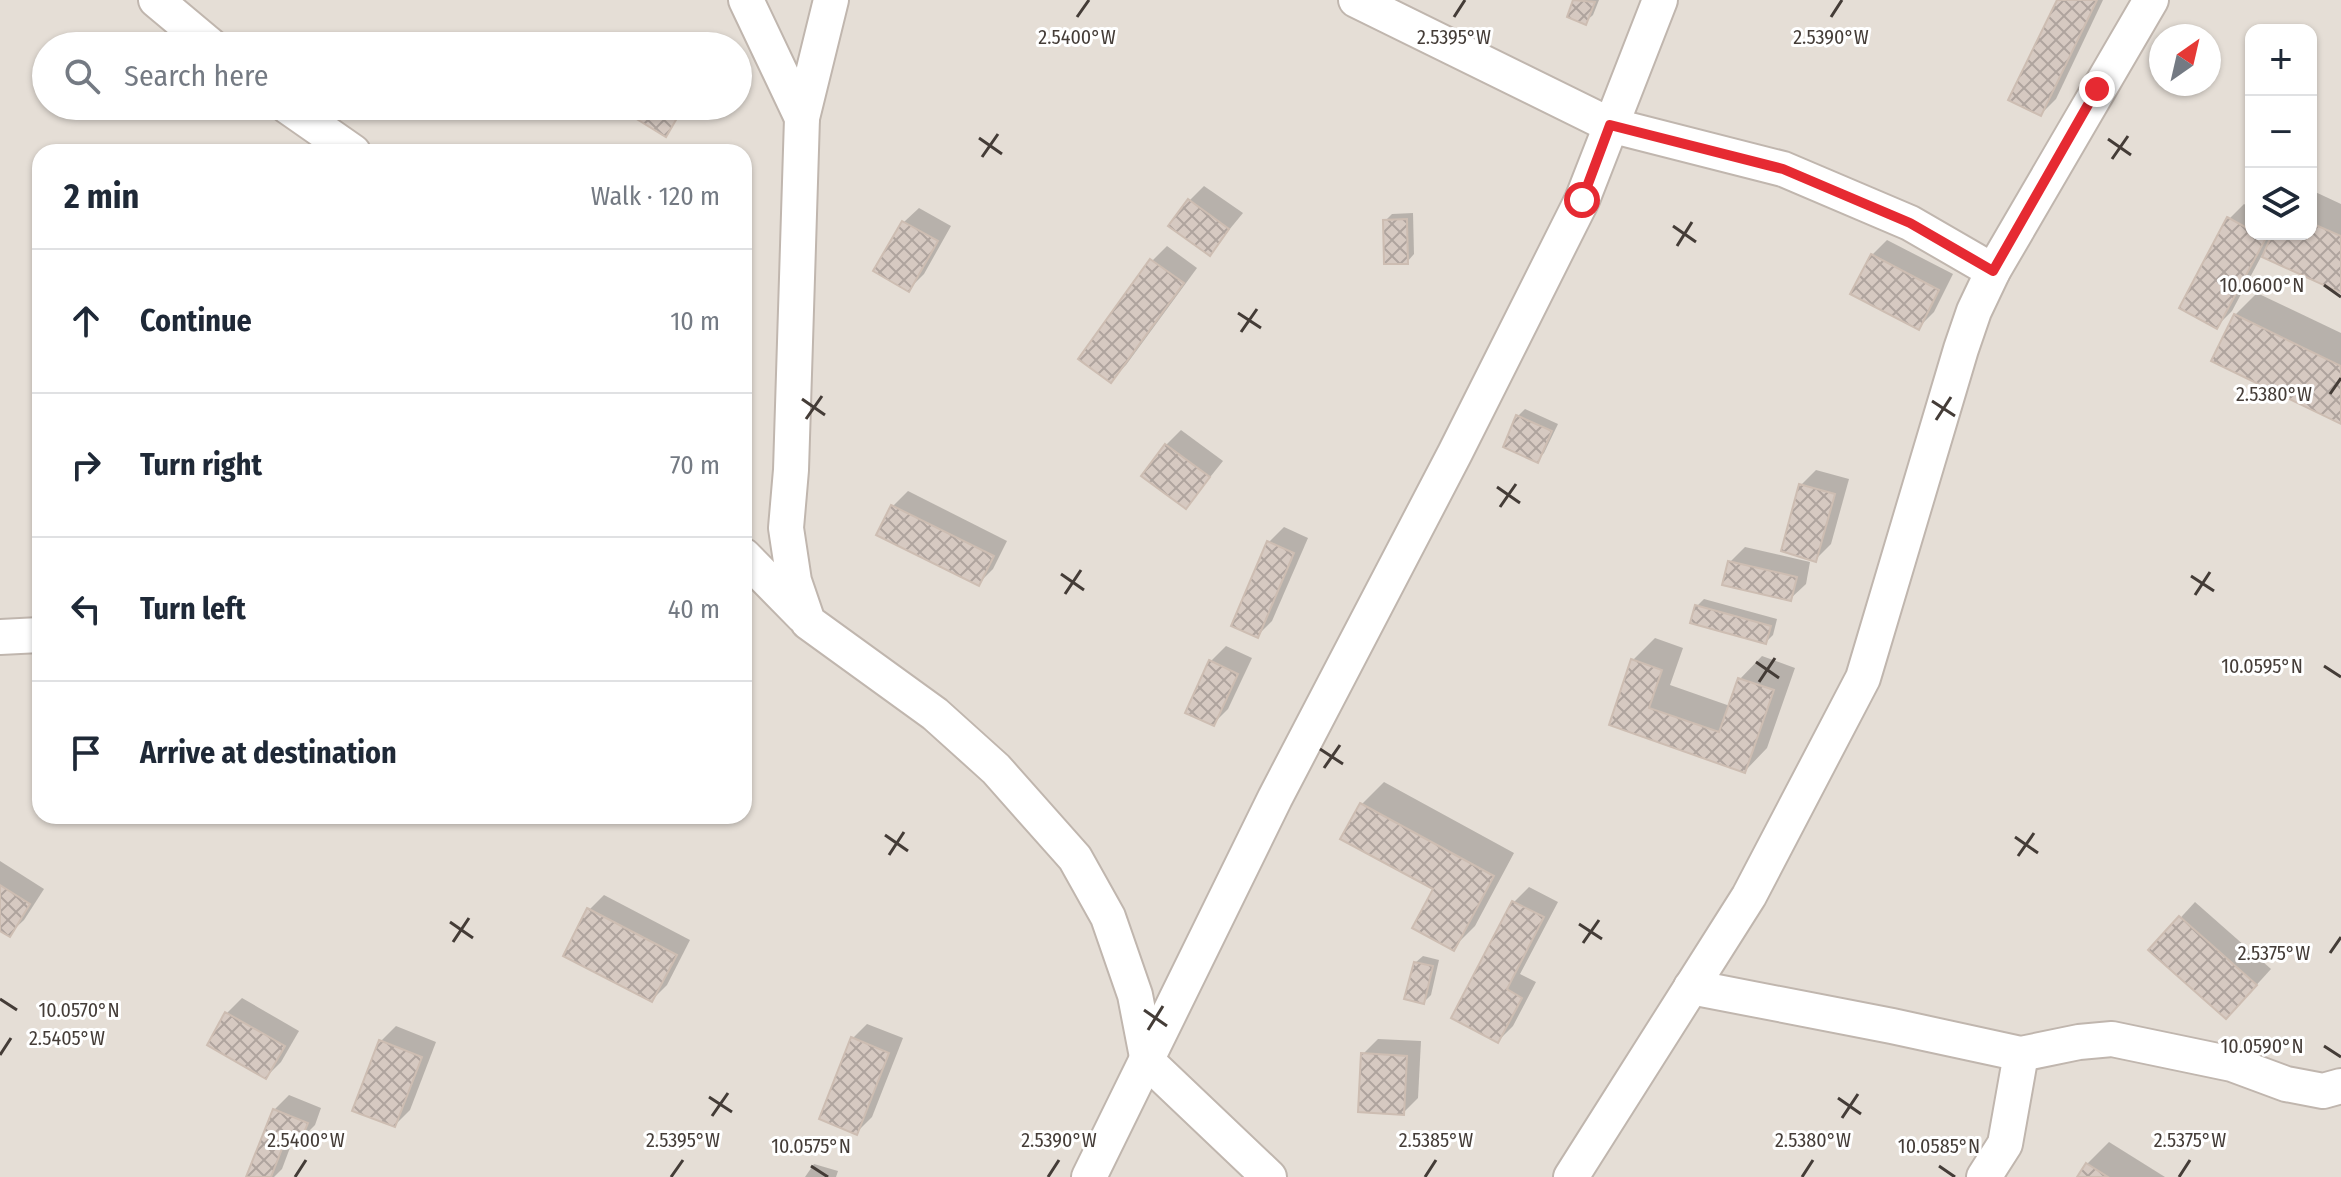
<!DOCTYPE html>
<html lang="en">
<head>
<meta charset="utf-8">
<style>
	:root { --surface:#fff; --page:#f6f6f7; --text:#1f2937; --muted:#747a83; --line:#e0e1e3 }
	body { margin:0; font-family:"Fira Sans Condensed",sans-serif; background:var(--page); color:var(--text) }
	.controls { position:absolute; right:24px; top:24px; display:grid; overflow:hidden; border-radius:16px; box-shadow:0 2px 6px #0004 }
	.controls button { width:72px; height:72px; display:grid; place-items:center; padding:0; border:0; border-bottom:2px solid var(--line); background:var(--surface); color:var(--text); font:40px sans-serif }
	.compass { position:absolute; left:2149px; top:24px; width:72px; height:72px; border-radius:50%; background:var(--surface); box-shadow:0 2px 6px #0004; rotate:34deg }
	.stop { position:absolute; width:24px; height:24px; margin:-18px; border:6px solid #e62a32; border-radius:50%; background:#fff }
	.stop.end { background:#e62a32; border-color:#fff; box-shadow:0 2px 8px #0008 }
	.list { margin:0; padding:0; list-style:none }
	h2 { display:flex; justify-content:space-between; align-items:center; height:104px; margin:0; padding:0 32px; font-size:34px }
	h2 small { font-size:26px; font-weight:400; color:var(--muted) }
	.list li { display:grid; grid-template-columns:52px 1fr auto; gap:24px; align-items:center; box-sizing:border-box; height:144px; padding:0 32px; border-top:2px solid var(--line) }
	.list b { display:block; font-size:30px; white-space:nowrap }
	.list em { font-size:26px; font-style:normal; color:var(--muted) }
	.icon { flex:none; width:44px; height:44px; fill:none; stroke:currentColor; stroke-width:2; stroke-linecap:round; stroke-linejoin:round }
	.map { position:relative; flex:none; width:2341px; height:1177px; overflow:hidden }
	.search { position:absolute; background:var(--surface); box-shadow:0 2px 6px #0004; left:32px; top:32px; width:720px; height:88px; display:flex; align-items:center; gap:20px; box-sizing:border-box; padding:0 28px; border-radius:44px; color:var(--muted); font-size:30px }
	.panel { position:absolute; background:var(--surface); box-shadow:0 2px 6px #0004; left:32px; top:144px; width:720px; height:680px; border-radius:24px }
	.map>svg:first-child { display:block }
	.residential { fill:#e5ded6; fill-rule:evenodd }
	.shadow { fill:#0003 }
	.building { fill:url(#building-cross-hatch); stroke:#cdbdb2; stroke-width:2 }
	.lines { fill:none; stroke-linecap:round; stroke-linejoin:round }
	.minor-casing { stroke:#c0b6ae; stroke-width:38 }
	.minor { stroke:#fff; stroke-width:34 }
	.route { stroke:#e62a32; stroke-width:10 }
	.ticks { fill:none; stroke:#443c37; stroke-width:3 }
	.ticks-label { font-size:20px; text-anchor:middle; fill:#443c37; stroke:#fff; stroke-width:6; stroke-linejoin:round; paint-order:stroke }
</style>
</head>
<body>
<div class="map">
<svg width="2341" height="1177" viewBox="0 0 2341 1177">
	<defs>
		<pattern id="building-cross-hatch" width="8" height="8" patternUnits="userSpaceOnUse" patternTransform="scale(2)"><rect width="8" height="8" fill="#d6c9c1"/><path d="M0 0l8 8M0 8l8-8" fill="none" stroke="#afa49e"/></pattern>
	</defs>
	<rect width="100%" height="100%" fill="#f2ede7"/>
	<path class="residential" d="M0,0H2341V1177H0ZM2251,30H2311V234H2251ZM2161,36H2209V84H2161ZM46,46H738V106H46ZM40,152H744V816H40Z"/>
	<g class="shadow">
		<path d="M1575,0H1599L1593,15L1585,22L1569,16Z"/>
		<path d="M2059,0H2103L2056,99L2041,114Z"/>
		<path d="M1204,186L1243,213L1210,253L1189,201Z"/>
		<path d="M2311,190L2341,204V291L2262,255L2232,311L2217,326L2229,219L2244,204L2251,208V234H2311Z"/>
		<path d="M919,208L951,226L924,274L909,289L904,222Z"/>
		<path d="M1413,213L1414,254L1407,262L1385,221L1392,214Z"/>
		<path d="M1887,240L1953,274L1934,312L1919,327L1872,255Z"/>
		<path d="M1167,246L1197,268L1126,365L1111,380L1152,261Z"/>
		<path d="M2257,293L2341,333V422L2235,315Z"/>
		<path d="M1525,409L1558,424L1544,453L1537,460L1518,416Z"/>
		<path d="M1181,430L1223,461L1186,507L1166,445Z"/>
		<path d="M1816,470L1849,479L1831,544L1816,559L1801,485Z"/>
		<path d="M908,491L1007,541L993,569L978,584L893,506Z"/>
		<path d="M1284,527L1308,538L1272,621L1257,636L1269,542Z"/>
		<path d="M1745,547L1810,562L1806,584L1790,599L1730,562Z"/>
		<path d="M1704,599L1777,619L1773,635L1766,642L1697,606Z"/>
		<path d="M1655,638L1683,648L1670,685L1730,706L1740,679L1762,656L1795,668L1767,748L1745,771L1611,724L1633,660Z"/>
		<path d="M1226,646L1252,658L1228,709L1213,724L1211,661Z"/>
		<path d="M1384,782L1514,853L1475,926L1453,948L1436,889L1362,804Z"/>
		<path d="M0,861L44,889L24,920L9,934L0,928Z"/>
		<path d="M1529,887L1558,902L1520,974L1536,982L1513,1026L1498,1041L1514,902Z"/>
		<path d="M604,895L690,940L667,985L652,1000L589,910Z"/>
		<path d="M2195,902L2271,969L2241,1002L2151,950Z"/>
		<path d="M1423,956L1439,960L1431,995L1424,1002L1415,963Z"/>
		<path d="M242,998L299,1031L281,1062L266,1077L209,1044L227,1013Z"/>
		<path d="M867,1024L903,1038L872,1117L857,1132L852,1039Z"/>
		<path d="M396,1026L436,1042L410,1110L395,1125L381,1041Z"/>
		<path d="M1378,1039L1421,1041L1418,1098L1403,1113L1363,1054Z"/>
		<path d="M289,1095L321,1108L315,1125L300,1140L294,1137L282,1169L274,1177H248L274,1110Z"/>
		<path d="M2109,1142L2165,1177H2079L2087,1164Z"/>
		<path d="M814,1164L838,1171L836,1177H805Z"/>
	</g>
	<g class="building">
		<path d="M1573,0L1595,2L1586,25L1567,17Z"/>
		<path d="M2057,0H2097L2041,116L2008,100Z"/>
		<path d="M635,106H684L666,137L630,115Z"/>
		<path d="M1188,199L1229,229L1210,256L1168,226Z"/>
		<path d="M2227,217L2251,230V234L2266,238L2217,329L2179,308Z"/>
		<path d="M1407,219L1408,264H1384L1383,220Z"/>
		<path d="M902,221L938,241L909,292L873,271Z"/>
		<path d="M2311,223L2341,236V293L2262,257L2272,234H2311Z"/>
		<path d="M1871,254L1939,290L1919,330L1850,294Z"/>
		<path d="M1150,259L1184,283L1111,383L1078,359Z"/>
		<path d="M2234,314L2341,366V424L2211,361Z"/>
		<path d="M1516,415L1552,431L1538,463L1503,447Z"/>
		<path d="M1165,444L1210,477L1186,509L1141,476Z"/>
		<path d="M1799,484L1835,494L1816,562L1781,551Z"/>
		<path d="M891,505L994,556L979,586L876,535Z"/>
		<path d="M1267,541L1294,553L1258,638L1231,626Z"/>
		<path d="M1728,561L1797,577L1791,601L1722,585Z"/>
		<path d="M1695,605L1771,626L1766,644L1690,623Z"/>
		<path d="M1631,659L1662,670L1649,708L1719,732L1738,678L1774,690L1745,773L1609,725Z"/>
		<path d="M1209,660L1238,674L1214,726L1185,713Z"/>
		<path d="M1360,803L1494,876L1454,951L1412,928L1433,889L1340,839Z"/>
		<path d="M0,885L30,904L10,937L0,931Z"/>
		<path d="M1512,901L1544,917L1507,989L1522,998L1498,1043L1451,1018Z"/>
		<path d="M587,908L677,955L652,1002L563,956Z"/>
		<path d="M2179,916L2257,985L2226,1019L2148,950Z"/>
		<path d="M1414,962L1433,966L1424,1004L1404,999Z"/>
		<path d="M225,1012L285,1046L266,1079L207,1045Z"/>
		<path d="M851,1037L889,1053L857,1135L819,1119Z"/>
		<path d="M379,1040L422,1057L395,1127L352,1111Z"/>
		<path d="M1361,1053L1407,1056L1404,1115L1358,1112Z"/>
		<path d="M273,1109L308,1123L300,1142L287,1136L271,1177H246Z"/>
		<path d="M2086,1163L2108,1177H2077Z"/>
	</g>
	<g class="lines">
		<defs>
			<g id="minor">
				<path d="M156,0L211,46"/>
				<path d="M746,0L802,118"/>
				<path d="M831,0L802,118L791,470L786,528L794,581L808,622L935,714L996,769L1075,858L1108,917L1135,995L1148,1062L1269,1177"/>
				<path d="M1356,0L1610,125L1783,169L1910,223L1993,271"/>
				<path d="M287,106L353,152"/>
				<path d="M744,556L803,616"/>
				<path d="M0,637L40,635"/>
				<path d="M1691,987L1892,1026L2021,1054L2079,1042L2112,1039L2232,1064L2286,1084L2323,1091L2341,1086"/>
				<path d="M1089,1177L1275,798L1455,453L1582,200L1660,0"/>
				<path d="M1571,1177L1749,896L1863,678L1961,349L1974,311L1993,271L2151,0"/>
				<path d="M1984,1177L2005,1144L2021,1054"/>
			</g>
		</defs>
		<use href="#minor" class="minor-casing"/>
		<use href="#minor" class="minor"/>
	</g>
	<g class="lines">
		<path class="route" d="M1582,200L1610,125L1783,169L1910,223L1993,271L2097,89"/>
	</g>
	<path class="ticks" d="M1077,17L1089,0M1454,17L1465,0M1831,17L1842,0M979,138L1002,154M2108,139L2131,155M982,157L998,134M2112,159L2128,136M1673,226L1696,242M1677,246L1692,222M2324,285L2341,297M1238,313L1261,328M1241,332L1257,309M2330,394L2341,378M802,399L825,415M1932,401L1955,416M806,419L822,396M1936,420L1951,397M1497,487L1520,503M1500,507L1516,484M1061,574L1084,590M2191,576L2214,591M1065,594L1081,570M2195,595L2210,572M1756,662L1779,678M2324,666L2341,677M1759,682L1775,658M1320,749L1343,764M1324,768L1340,745M885,835L908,851M2015,837L2038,853M889,855L904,832M2018,856L2034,833M450,922L473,938M1579,924L1602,939M453,942L469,918M1583,943L1599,920M2330,953L2341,937M0,999L17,1010M1144,1010L1167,1026M1148,1030L1163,1006M2324,1046L2341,1057M0,1055L11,1038M709,1097L732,1112M1838,1098L1861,1114M712,1116L728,1093M1842,1118L1858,1094M811,1166L828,1177M1939,1166L1955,1177M295,1177L306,1160M671,1177L683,1160M1048,1177L1059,1160M1425,1177L1436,1160M1802,1177L1813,1160M2179,1177L2190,1160"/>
	<g class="ticks-label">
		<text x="1454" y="44">2.5395°W</text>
		<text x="1077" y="44">2.5400°W</text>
		<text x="1831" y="44">2.5390°W</text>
		<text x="2262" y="292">10.0600°N</text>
		<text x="2274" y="401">2.5380°W</text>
		<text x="2262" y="673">10.0595°N</text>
		<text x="2274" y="960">2.5375°W</text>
		<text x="79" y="1017">10.0570°N</text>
		<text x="67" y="1045">2.5405°W</text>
		<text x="2262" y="1053">10.0590°N</text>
		<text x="306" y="1147">2.5400°W</text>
		<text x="683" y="1147">2.5395°W</text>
		<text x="1059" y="1147">2.5390°W</text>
		<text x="1436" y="1147">2.5385°W</text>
		<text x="1813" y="1147">2.5380°W</text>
		<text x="2190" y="1147">2.5375°W</text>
		<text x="811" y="1153">10.0575°N</text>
		<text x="1939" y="1153">10.0585°N</text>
	</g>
</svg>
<div class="controls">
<button>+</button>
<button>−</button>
<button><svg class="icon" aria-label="layers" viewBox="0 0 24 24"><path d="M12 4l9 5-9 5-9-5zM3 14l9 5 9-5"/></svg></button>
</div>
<svg class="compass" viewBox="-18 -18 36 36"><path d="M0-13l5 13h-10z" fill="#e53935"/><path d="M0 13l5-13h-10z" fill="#747a83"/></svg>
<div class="stop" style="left:1582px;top:200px"></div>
<div class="stop end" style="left:2097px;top:89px"></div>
<div class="search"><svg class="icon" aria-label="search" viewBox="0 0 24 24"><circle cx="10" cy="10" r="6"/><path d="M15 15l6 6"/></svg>Search here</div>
<section class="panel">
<h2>2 min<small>Walk · 120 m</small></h2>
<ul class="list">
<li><svg class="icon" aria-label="ahead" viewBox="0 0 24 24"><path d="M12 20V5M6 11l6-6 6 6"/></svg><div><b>Continue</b></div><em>10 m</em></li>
<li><svg class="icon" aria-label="right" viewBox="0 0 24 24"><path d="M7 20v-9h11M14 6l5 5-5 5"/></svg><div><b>Turn right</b></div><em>70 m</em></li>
<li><svg class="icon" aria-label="left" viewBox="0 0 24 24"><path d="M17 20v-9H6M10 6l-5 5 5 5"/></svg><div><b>Turn left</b></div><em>40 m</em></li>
<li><svg class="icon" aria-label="arrive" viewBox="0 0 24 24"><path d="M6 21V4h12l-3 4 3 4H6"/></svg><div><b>Arrive at destination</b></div></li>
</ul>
</section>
</div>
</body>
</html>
